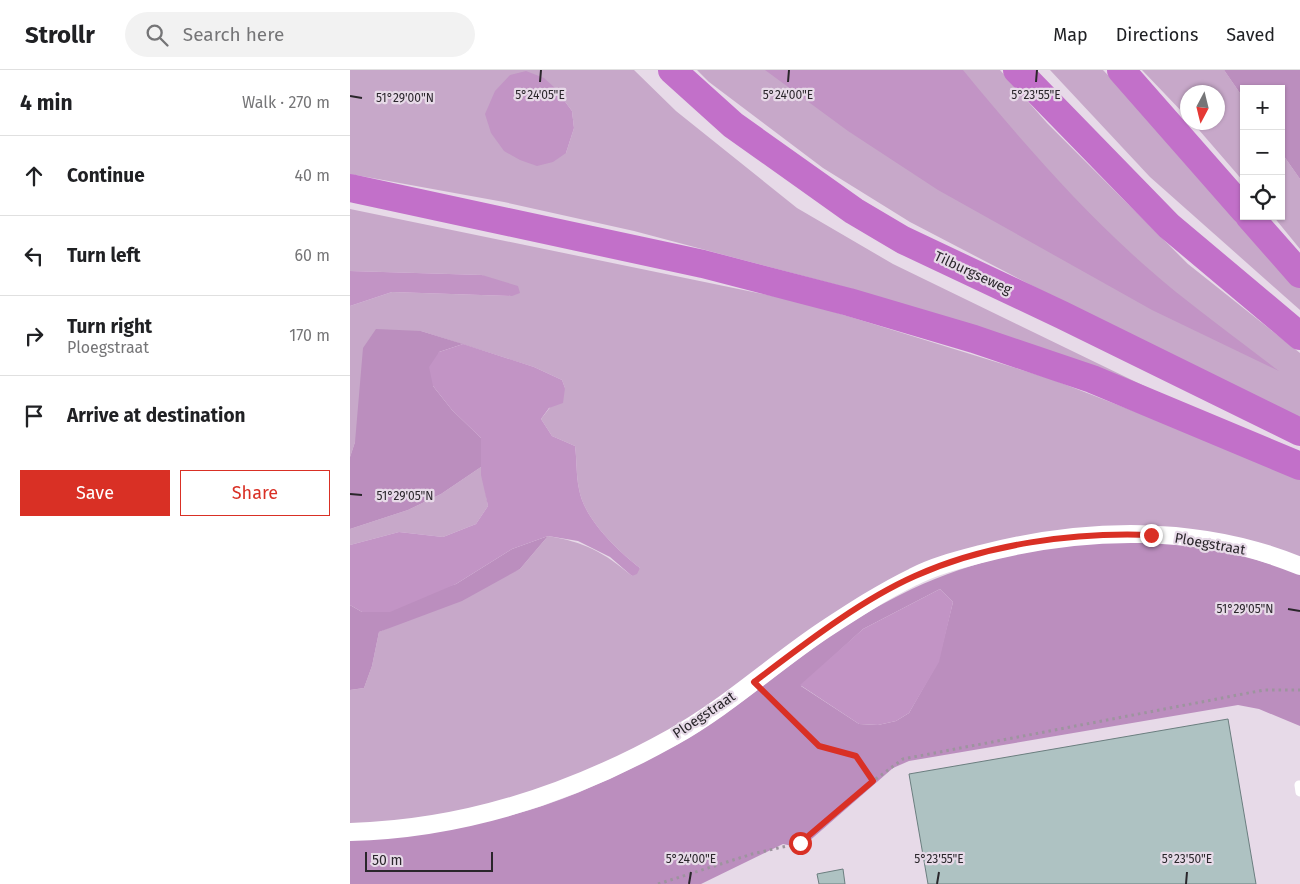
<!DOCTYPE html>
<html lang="en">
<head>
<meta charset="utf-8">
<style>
	:root { --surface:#fff; --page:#f2f2f2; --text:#202124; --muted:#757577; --line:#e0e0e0; --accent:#d93025 }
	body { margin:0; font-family:"Fira Sans",sans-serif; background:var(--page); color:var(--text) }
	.controls { position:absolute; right:15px; top:15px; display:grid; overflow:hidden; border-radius:0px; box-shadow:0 1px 4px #0004 }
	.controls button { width:45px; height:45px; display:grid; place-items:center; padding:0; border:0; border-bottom:1px solid var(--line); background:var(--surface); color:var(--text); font:25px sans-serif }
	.compass { position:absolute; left:830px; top:15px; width:45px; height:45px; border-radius:50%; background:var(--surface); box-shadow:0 1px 4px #0004; rotate:187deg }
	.scale { position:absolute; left:15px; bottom:12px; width:128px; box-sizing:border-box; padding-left:5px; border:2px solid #2a262b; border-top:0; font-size:14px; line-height:18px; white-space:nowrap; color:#2a262b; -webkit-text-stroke:4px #e7dae8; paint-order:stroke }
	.stop { position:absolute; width:15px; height:15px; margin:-11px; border:4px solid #d93025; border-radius:50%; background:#fff }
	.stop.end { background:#d93025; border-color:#fff; box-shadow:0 1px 5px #0008 }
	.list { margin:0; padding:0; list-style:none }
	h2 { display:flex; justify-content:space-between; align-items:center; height:65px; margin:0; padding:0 20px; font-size:21px }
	h2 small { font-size:16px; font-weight:400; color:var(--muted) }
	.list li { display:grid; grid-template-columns:32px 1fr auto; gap:15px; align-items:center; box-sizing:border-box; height:80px; padding:0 20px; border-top:1px solid var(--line) }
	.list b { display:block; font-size:19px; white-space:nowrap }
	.list p { margin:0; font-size:16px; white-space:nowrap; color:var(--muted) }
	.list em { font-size:16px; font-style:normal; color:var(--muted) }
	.actions { display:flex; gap:10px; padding:15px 20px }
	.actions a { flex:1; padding:11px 0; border:1px solid var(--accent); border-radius:0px; text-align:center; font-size:18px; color:var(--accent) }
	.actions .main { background:var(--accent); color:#fff }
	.icon { flex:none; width:28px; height:28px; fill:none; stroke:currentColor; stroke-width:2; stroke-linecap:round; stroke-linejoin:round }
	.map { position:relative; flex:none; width:950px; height:814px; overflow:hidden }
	header { display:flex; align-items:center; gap:30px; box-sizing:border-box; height:70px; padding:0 25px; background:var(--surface); border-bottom:1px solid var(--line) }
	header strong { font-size:24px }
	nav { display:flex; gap:28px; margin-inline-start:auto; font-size:18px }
	.search { width:350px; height:45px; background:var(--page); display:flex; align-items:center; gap:12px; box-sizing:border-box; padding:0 18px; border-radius:28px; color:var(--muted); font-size:19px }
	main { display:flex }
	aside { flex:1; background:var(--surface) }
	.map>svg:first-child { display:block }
	.green { fill:#c7a8c9; fill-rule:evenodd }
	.forest { fill:#bb8ebe; fill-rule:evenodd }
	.water { fill:#c294c5 }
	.building { fill:#aec2c2; stroke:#6b7e7f }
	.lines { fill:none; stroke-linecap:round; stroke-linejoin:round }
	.path { stroke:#9d949e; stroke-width:3; stroke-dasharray:2.5 4; stroke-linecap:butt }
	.service { stroke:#fff; stroke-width:9 }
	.minor { stroke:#fff; stroke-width:18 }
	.motorway { stroke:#c270c9; stroke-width:28 }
	.route { stroke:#d93025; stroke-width:6 }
	.ticks { fill:none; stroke:#2a262b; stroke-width:2 }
	.labels { text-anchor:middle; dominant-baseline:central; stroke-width:4.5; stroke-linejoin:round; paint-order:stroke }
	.street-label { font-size:14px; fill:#2a262b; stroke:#e7dae8 }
	.ticks-label { font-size:12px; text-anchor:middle; fill:#2a262b; stroke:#e7dae8; stroke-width:4.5; stroke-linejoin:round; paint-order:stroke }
</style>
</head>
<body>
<header>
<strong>Strollr</strong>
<div class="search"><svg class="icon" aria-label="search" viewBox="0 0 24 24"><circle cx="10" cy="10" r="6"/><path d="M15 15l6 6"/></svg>Search here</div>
<nav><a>Map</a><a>Directions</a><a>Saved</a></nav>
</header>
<main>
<aside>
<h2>4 min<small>Walk · 270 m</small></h2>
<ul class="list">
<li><svg class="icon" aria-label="ahead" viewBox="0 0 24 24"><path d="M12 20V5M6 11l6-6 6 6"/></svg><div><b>Continue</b></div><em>40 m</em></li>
<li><svg class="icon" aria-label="left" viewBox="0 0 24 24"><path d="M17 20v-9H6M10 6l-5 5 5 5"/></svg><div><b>Turn left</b></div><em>60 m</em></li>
<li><svg class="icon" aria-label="right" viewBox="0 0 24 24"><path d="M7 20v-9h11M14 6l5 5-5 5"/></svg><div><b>Turn right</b><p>Ploegstraat</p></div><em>170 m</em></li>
<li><svg class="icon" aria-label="arrive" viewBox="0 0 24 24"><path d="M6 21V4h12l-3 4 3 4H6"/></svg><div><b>Arrive at destination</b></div></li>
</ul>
<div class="actions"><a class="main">Save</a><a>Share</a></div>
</aside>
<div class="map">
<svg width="950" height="814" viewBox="0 0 950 814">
	<rect width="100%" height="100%" fill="#e7dae8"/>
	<g class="green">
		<path d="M0,0H284L326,41L447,138L543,194L850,343L491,216L284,161L154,132L0,104ZM205,18L222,41L224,58L216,83Z"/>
		<path d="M347,0H650L697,53L838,194L950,283V351L792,273L560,152L473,98L359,12Z"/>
		<path d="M700,0H753L808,57L950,217V240L800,107Z"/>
		<path d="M792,0H874L894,29V112L843,53L868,52V22H838L837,47Z"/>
		<path d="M931,82L950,109V179L923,146H931Z"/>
		<path d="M0,139L452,232L701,309L889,382L950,409V489L602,486L322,661L208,717L84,749L0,755V620L14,618L22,596L29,562L170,499L198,466C234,472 254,482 282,506L290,498C267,480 234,449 229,419C226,405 227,390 225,376L202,366L191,349L215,318L212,310L184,297L71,261L5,372L0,387V236L42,222L161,226L132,205L0,201Z"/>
		<path d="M131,397L138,436L126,454L93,467L49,462L0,475V459L58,440L91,424Z"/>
	</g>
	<g class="forest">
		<path d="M874,0H950V109L931,82V19H894V29Z"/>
		<path d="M26,259L71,261L113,274L89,282L83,316L102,340L131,368V397L91,424L58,440L0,459V387L5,372L13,278Z"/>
		<path d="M198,466L170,499L112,531L29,562L22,596L14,618L0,620V535L12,542L106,514L162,479Z"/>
		<path d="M765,470L843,475L881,482L950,503V656L909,639L888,635L559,691L543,698L457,773L447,777L433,774L351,814H0V769C36,764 72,758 108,753C126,750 145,749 162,745C220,730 276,702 328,674C380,645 429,601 479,567C575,502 651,480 765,470ZM590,519L603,532L588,592L559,643L546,651L528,655L509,654L451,616L513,559Z"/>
	</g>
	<g class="water">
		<path d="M415,0H613C678,79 747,158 826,222C860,249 895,275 929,301L802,240L588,120L498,61Z"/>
		<path d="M176,1L194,8L205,18L222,41L224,58L216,83L203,92L187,96L170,90L154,81L141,63L135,44L145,21L160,5Z"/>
		<path d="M0,201L132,205L168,216L170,223L162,226L42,222L0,236Z"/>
		<path d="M113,274L184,297L212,310L215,318L213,333L199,338L191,349L202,366L225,376C227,390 226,405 229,419C234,449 267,480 290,498L287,504L282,506L260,487L228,471L198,466L162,479L106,514L40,542H12L0,535V475L49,462L93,467L126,454L138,436L131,405V368L102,340L83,316L79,297L89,282Z"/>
		<path d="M590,519L603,532L589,592L559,643L546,651L528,655L509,654L450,615L513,559Z"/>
	</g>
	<g class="building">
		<path d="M878,649L906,814H578L559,704Z"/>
		<path d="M493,799L495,814H469L467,804Z"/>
	</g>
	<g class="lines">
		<g class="path">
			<path d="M415,623L469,675L506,686L523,711"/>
			<path d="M308,814L402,784L450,773L523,711L553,689L914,620H950"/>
		</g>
		<path class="service" d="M949,715L950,722"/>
		<path class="minor" d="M0,762C116,759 223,723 323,667C377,637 423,594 474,560C503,541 532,522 563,507C584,496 608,490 631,484C735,457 849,454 950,496"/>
		<g class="motorway">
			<path d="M322,0L383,55L504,141L553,170L712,245L950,362"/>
			<path d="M667,0L819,156L950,266"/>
			<path d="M771,0L894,140"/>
			<path d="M0,118L353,194L499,232L624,269L742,309L950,396"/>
			<path d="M899,146L950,204"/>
		</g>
	</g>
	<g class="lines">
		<path class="route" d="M450,773L523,711L506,686L469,676L404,612C453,575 509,531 565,506C636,474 724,462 801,465"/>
	</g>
	<path class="ticks" d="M190,12L191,0M438,12L439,0M686,12L687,0M0,26L12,28M0,424L12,425M938,539L950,541M339,814L341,802M587,814L589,802M836,814L837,802"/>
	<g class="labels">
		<g class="street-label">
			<text transform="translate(623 203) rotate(25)">Tilburgseweg</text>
			<text transform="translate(860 474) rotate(10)">Ploegstraat</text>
			<text transform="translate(354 645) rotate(-34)">Ploegstraat</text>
		</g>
	</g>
	<g class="ticks-label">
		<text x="190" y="29">5°24'05"E</text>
		<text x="438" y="29">5°24'00"E</text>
		<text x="686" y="29">5°23'55"E</text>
		<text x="55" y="32">51°29'00"N</text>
		<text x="55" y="430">51°29'05"N</text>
		<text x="895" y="543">51°29'05"N</text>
		<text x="341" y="793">5°24'00"E</text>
		<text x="589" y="793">5°23'55"E</text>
		<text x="837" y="793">5°23'50"E</text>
	</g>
</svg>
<div class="controls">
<button>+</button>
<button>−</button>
<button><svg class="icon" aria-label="locate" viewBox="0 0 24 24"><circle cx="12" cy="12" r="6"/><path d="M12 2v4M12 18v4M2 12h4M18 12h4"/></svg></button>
</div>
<svg class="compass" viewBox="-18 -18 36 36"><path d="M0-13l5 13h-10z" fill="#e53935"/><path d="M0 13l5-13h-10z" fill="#757577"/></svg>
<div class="scale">50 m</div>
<div class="stop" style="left:450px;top:773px"></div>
<div class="stop end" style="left:801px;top:465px"></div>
</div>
</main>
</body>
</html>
